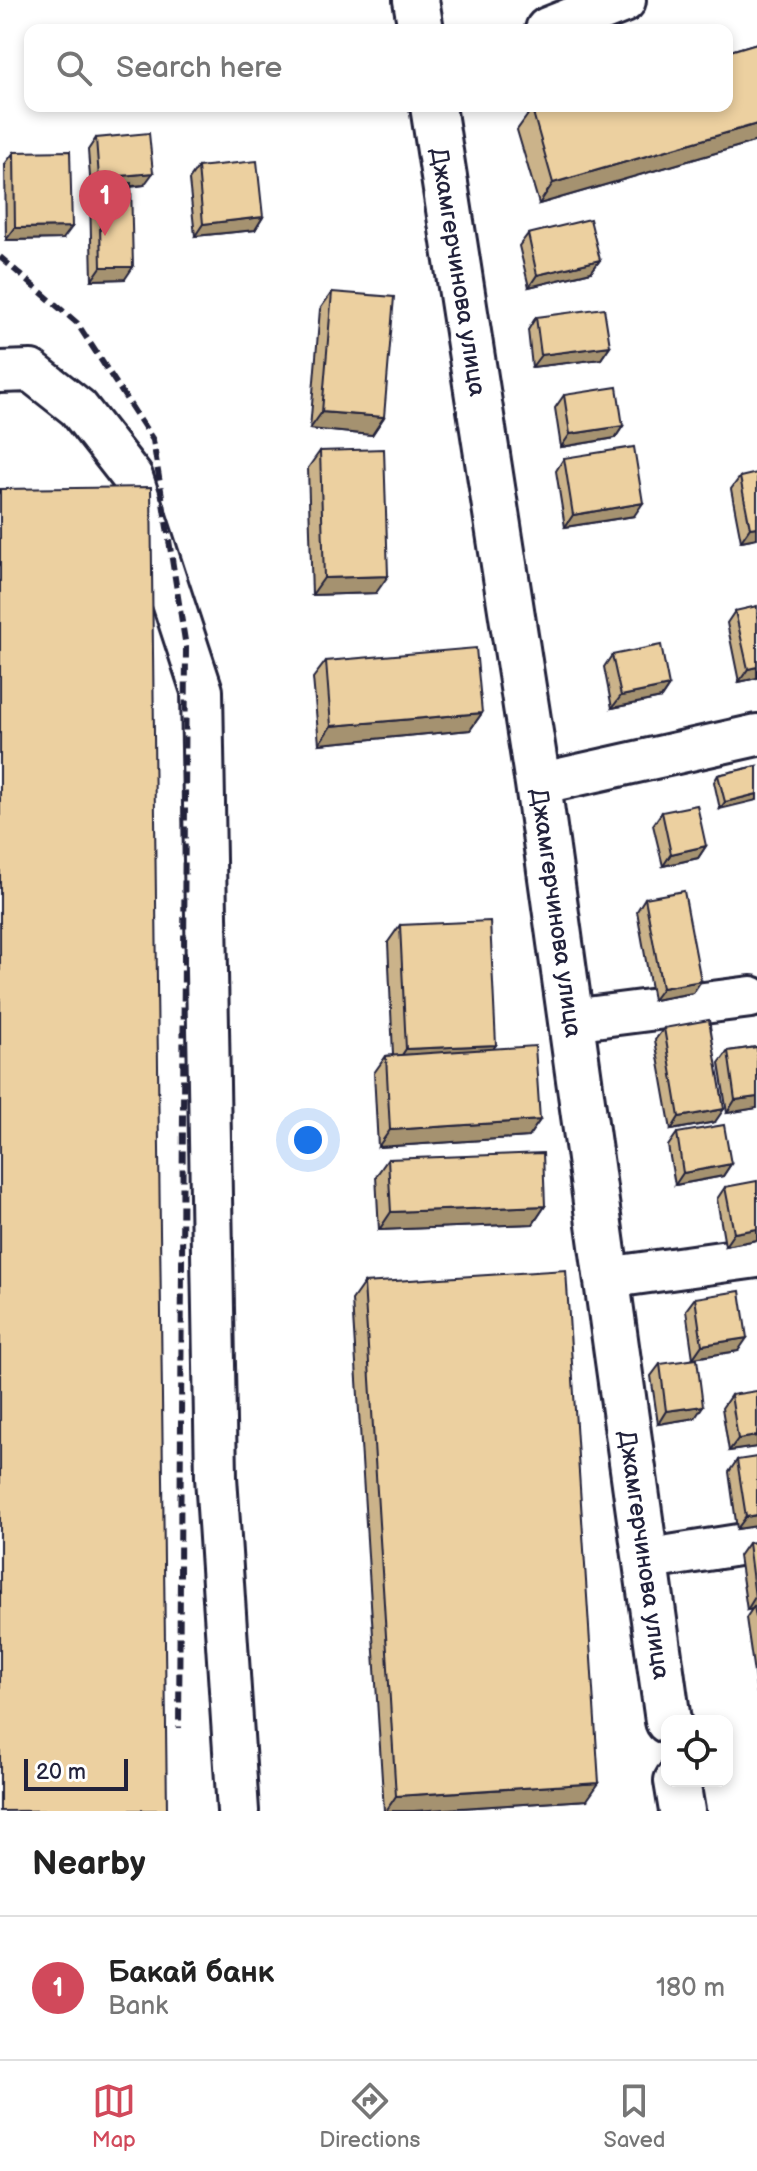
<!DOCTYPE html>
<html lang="en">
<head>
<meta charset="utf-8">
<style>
	:root { --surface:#fff; --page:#f2f2f2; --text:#222; --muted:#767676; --line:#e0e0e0; --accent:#d1495b }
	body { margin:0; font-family:"Balsamiq Sans",sans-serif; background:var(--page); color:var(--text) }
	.controls { position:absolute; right:24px; bottom:24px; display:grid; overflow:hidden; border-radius:16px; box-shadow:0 4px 12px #0003 }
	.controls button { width:72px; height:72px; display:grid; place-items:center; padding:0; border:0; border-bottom:2px solid var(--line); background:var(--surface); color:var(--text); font:40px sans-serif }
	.scale { position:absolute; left:24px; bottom:20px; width:104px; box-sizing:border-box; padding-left:8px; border:4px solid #22223b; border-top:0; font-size:22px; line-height:28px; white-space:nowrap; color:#22223b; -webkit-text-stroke:6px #fff; paint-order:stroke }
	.you { position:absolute; left:308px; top:1140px; width:28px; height:28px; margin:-20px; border:6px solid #fff; border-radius:50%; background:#1a73e8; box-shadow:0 0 0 12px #1a73e833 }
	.badge { display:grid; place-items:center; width:52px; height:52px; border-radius:50%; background:var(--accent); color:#fff; font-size:26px; font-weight:700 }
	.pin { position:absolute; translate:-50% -66px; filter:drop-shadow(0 2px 4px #0008) }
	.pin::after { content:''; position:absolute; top:42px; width:28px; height:24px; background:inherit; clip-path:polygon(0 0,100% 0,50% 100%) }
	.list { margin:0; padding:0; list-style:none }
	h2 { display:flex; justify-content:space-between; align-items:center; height:104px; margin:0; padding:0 32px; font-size:34px }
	h2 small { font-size:26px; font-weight:400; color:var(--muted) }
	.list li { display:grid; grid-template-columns:52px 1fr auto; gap:24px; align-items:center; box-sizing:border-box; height:144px; padding:0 32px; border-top:2px solid var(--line) }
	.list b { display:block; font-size:30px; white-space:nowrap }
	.list p { margin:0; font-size:26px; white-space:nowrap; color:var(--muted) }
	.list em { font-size:26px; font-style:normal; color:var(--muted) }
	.icon { flex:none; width:44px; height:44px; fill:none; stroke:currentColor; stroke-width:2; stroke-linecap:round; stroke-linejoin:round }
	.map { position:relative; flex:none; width:757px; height:1811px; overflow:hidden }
	.search { position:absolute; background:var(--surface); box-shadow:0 4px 12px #0003; left:24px; right:24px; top:24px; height:88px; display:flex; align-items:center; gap:20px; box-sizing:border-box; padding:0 28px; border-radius:16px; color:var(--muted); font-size:30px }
	.sheet { height:248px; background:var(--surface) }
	nav { display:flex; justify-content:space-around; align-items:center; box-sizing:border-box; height:112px; border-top:2px solid var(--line); background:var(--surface); font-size:22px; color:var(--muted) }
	nav a { display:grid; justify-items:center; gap:4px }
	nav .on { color:var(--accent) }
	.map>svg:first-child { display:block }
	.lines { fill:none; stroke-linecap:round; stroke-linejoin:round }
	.minor-casing { stroke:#22223b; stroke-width:46 }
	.tertiary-casing { stroke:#22223b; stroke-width:50 }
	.minor { stroke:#fff; stroke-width:40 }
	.tertiary { stroke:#fff; stroke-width:44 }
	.rail { stroke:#22223b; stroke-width:6; stroke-dasharray:12 6; stroke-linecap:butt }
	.wall { fill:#cbb38a; stroke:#22223b; stroke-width:2 }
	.shaded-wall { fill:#a59270; stroke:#22223b; stroke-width:2 }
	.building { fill:#ecd0a0; stroke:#22223b; stroke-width:2 }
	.labels { text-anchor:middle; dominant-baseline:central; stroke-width:8; stroke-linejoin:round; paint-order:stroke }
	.street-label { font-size:24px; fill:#22223b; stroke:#fff }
</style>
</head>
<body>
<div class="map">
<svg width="757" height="1811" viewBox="0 0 757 1811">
	<rect width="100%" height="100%" fill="#fff"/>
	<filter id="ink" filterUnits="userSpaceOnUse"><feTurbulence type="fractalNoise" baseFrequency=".0125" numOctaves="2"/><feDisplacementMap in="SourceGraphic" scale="16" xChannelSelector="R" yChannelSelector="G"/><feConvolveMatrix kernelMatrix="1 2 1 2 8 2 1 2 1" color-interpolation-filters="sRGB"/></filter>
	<g filter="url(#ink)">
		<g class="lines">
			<defs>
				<g id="minor">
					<path d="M0,372L31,371L78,408L132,477L202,691L216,1477L238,1811"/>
					<path d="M538,784L757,735"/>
					<path d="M571,1020L751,997"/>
					<path d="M606,1278L757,1257"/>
					<path d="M644,1560L757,1542"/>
				</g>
				<g id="tertiary">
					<path d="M416,0L421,30"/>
					<path d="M548,30L623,0"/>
					<path d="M433,106L538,784L668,1721"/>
					<path d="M677,1781L682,1811"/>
				</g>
			</defs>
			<use href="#minor" class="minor-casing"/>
			<use href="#tertiary" class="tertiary-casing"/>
			<use href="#minor" class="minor"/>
			<use href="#tertiary" class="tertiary"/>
			<path class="rail" d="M0,257L77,323L153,440L186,647L179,1728"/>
		</g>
		<g class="wall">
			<path d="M757,43V141L539,204L517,130L532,109Z"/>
			<path d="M96,138L144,185L131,187L125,279L92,280L90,197L95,189L91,190L88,150Z"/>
			<path d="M14,152L63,239L6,240L5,164Z"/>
			<path d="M198,167L263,217L255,230L195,236L189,180Z"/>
			<path d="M528,234L600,260L591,272L529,287L519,246Z"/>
			<path d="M332,292L384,417L372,435L310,429L320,309Z"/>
			<path d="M536,317L610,346L601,359L532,367L528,330Z"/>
			<path d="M564,395L623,426L615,438L561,447L555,408Z"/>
			<path d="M320,451L376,593L312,595L308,468Z"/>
			<path d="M564,458L634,516L565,527L556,471Z"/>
			<path d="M740,477L757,538L741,541L731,489Z"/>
			<path d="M735,611L757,678L739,682L727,623Z"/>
			<path d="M612,655L669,686L661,698L612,708L604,667Z"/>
			<path d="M326,661L482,713L470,730L319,744L313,678Z"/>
			<path d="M757,766L720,809L714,782L718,775Z"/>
			<path d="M662,812L706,846L698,858L663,866L653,825Z"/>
			<path d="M645,898L693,993L653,1000L637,911Z"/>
			<path d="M400,925L494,1049L540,1120L528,1137L378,1147L374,1073L386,1056L393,1055L388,942Z"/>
			<path d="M664,1028L715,1122L671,1130L655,1040Z"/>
			<path d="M757,1047V1108L727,1113L719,1063L728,1051Z"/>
			<path d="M677,1133L731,1164L723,1176L675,1185L668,1146Z"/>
			<path d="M388,1159L545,1206L533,1224L379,1230L376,1176Z"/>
			<path d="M725,1187L757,1240L725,1246L717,1199Z"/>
			<path d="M364,1283L587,1800L414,1811H384L352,1300Z"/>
			<path d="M695,1298L738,1351L693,1358L686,1310Z"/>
			<path d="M660,1364L695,1418L658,1424L651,1376Z"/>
			<path d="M731,1395L757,1447L729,1451L722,1408Z"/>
			<path d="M737,1460L757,1526L737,1529L729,1472Z"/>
			<path d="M757,1542V1694L746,1618L752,1609L747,1610L739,1556L748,1543Z"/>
		</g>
		<g class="shaded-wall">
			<path d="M757,124V141L539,204L553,183Z"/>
			<path d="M153,173L144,185L99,189V184L95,189L91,190L99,178Z"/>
			<path d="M263,217L255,230L195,236L203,224Z"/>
			<path d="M72,227L63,239L6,240L15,228Z"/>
			<path d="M600,260L591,272L529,287L537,275Z"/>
			<path d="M101,267H133L125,279L92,280Z"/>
			<path d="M610,346L601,359L532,367L541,355Z"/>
			<path d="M322,412L384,417L372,435L310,429Z"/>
			<path d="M623,426L615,438L561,447L570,434Z"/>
			<path d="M643,503L634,516L565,527L573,515Z"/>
			<path d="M757,527V538L741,541L750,528Z"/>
			<path d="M388,576L376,593L312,595L324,578Z"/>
			<path d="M757,667V678L739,682L748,669Z"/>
			<path d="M669,686L661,698L612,708L621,696Z"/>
			<path d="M482,713L470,730L319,744L331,726Z"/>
			<path d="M757,794V800L720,809L725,802Z"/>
			<path d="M706,846L698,858L663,866L671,854Z"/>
			<path d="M701,981L693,993L653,1000L662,988Z"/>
			<path d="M496,1045L484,1062L394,1067L406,1049Z"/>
			<path d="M757,1097V1108L727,1113L735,1100Z"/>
			<path d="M724,1109L715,1122L671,1130L679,1117Z"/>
			<path d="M540,1120L528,1137L378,1147L390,1130Z"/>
			<path d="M731,1164L723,1176L675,1185L683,1173Z"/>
			<path d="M545,1206L533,1224L379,1230L391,1212Z"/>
			<path d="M757,1229V1240L725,1246L734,1233Z"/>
			<path d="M747,1338L738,1351L693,1358L702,1345Z"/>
			<path d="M703,1406L695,1418L658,1424L666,1411Z"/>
			<path d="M757,1436V1447L729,1451L738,1439Z"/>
			<path d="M757,1515V1526L737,1529L746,1517Z"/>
			<path d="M755,1597H757V1608L754,1606L752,1609L747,1610Z"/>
			<path d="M599,1783L587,1800L414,1811H386L396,1796Z"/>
		</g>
		<g class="building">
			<path d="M757,43V124L553,183L532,109L541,106H727V52Z"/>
			<path d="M149,133L153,173L99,178L96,138Z"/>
			<path d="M70,151L72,227L15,228L14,152Z"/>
			<path d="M257,161L263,217L203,224L198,167Z"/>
			<path d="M131,183L133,267H101L99,184Z"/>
			<path d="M590,219L600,260L537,275L528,234Z"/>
			<path d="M332,292L394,297L384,417L322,412Z"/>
			<path d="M604,308L610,346L541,355L536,317Z"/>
			<path d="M617,387L623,426L570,434L564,395Z"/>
			<path d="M634,447L643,503L573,515L564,458Z"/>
			<path d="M384,449L388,576L324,578L320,451Z"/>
			<path d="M757,473V527L750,528L740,477Z"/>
			<path d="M151,487L167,1810L0,1811V489Z"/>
			<path d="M757,606V667L748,669L735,611Z"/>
			<path d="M661,645L669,686L621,696L612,655Z"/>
			<path d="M476,648L482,713L331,726L326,661Z"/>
			<path d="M757,766V794L725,802L718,775Z"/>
			<path d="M697,805L706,846L671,854L662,812Z"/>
			<path d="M684,891L701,981L662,988L645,898Z"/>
			<path d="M490,921L496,1045L406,1049L400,925Z"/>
			<path d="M709,1020L724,1109L679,1117L664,1028Z"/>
			<path d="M535,1046L540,1120L390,1130L386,1056Z"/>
			<path d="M757,1047V1097L735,1100L728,1051Z"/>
			<path d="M724,1125L731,1164L683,1173L677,1133Z"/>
			<path d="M543,1153L545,1206L391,1212L388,1159Z"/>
			<path d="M757,1181V1229L734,1233L725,1187Z"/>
			<path d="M566,1270L599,1783L396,1796L364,1283Z"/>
			<path d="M740,1291L747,1338L702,1345L695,1298Z"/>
			<path d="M697,1359L703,1406L666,1411L660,1364Z"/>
			<path d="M757,1391V1436L738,1439L731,1395Z"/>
			<path d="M757,1457V1515L746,1517L737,1460Z"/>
			<path d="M757,1542V1597H755L748,1543Z"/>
			<path d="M754,1606H757V1623Z"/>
		</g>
	</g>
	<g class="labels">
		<g class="street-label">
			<text transform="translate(458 272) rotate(81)">Джамгерчинова улица</text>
			<text transform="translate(556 913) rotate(82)">Джамгерчинова улица</text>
			<text transform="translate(644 1555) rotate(82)">Джамгерчинова улица</text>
		</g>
	</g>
</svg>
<div class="controls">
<button><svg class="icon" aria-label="locate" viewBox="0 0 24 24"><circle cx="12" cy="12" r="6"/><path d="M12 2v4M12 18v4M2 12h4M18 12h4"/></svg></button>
</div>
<div class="scale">20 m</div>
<div class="you"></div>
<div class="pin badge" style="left:105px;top:236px">1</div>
<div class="search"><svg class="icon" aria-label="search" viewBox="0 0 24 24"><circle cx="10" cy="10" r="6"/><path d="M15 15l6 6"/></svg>Search here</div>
</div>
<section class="sheet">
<h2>Nearby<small></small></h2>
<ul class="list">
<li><span class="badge">1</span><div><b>Бакай банк</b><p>Bank</p></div><em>180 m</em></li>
</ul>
</section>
<nav>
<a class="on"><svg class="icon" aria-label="map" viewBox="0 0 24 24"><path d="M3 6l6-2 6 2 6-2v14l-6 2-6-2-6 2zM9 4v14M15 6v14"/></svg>Map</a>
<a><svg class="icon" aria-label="directions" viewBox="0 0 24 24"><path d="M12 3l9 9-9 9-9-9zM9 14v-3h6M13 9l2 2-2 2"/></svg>Directions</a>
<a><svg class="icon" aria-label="saved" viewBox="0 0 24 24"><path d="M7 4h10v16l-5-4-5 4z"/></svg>Saved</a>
</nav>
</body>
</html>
